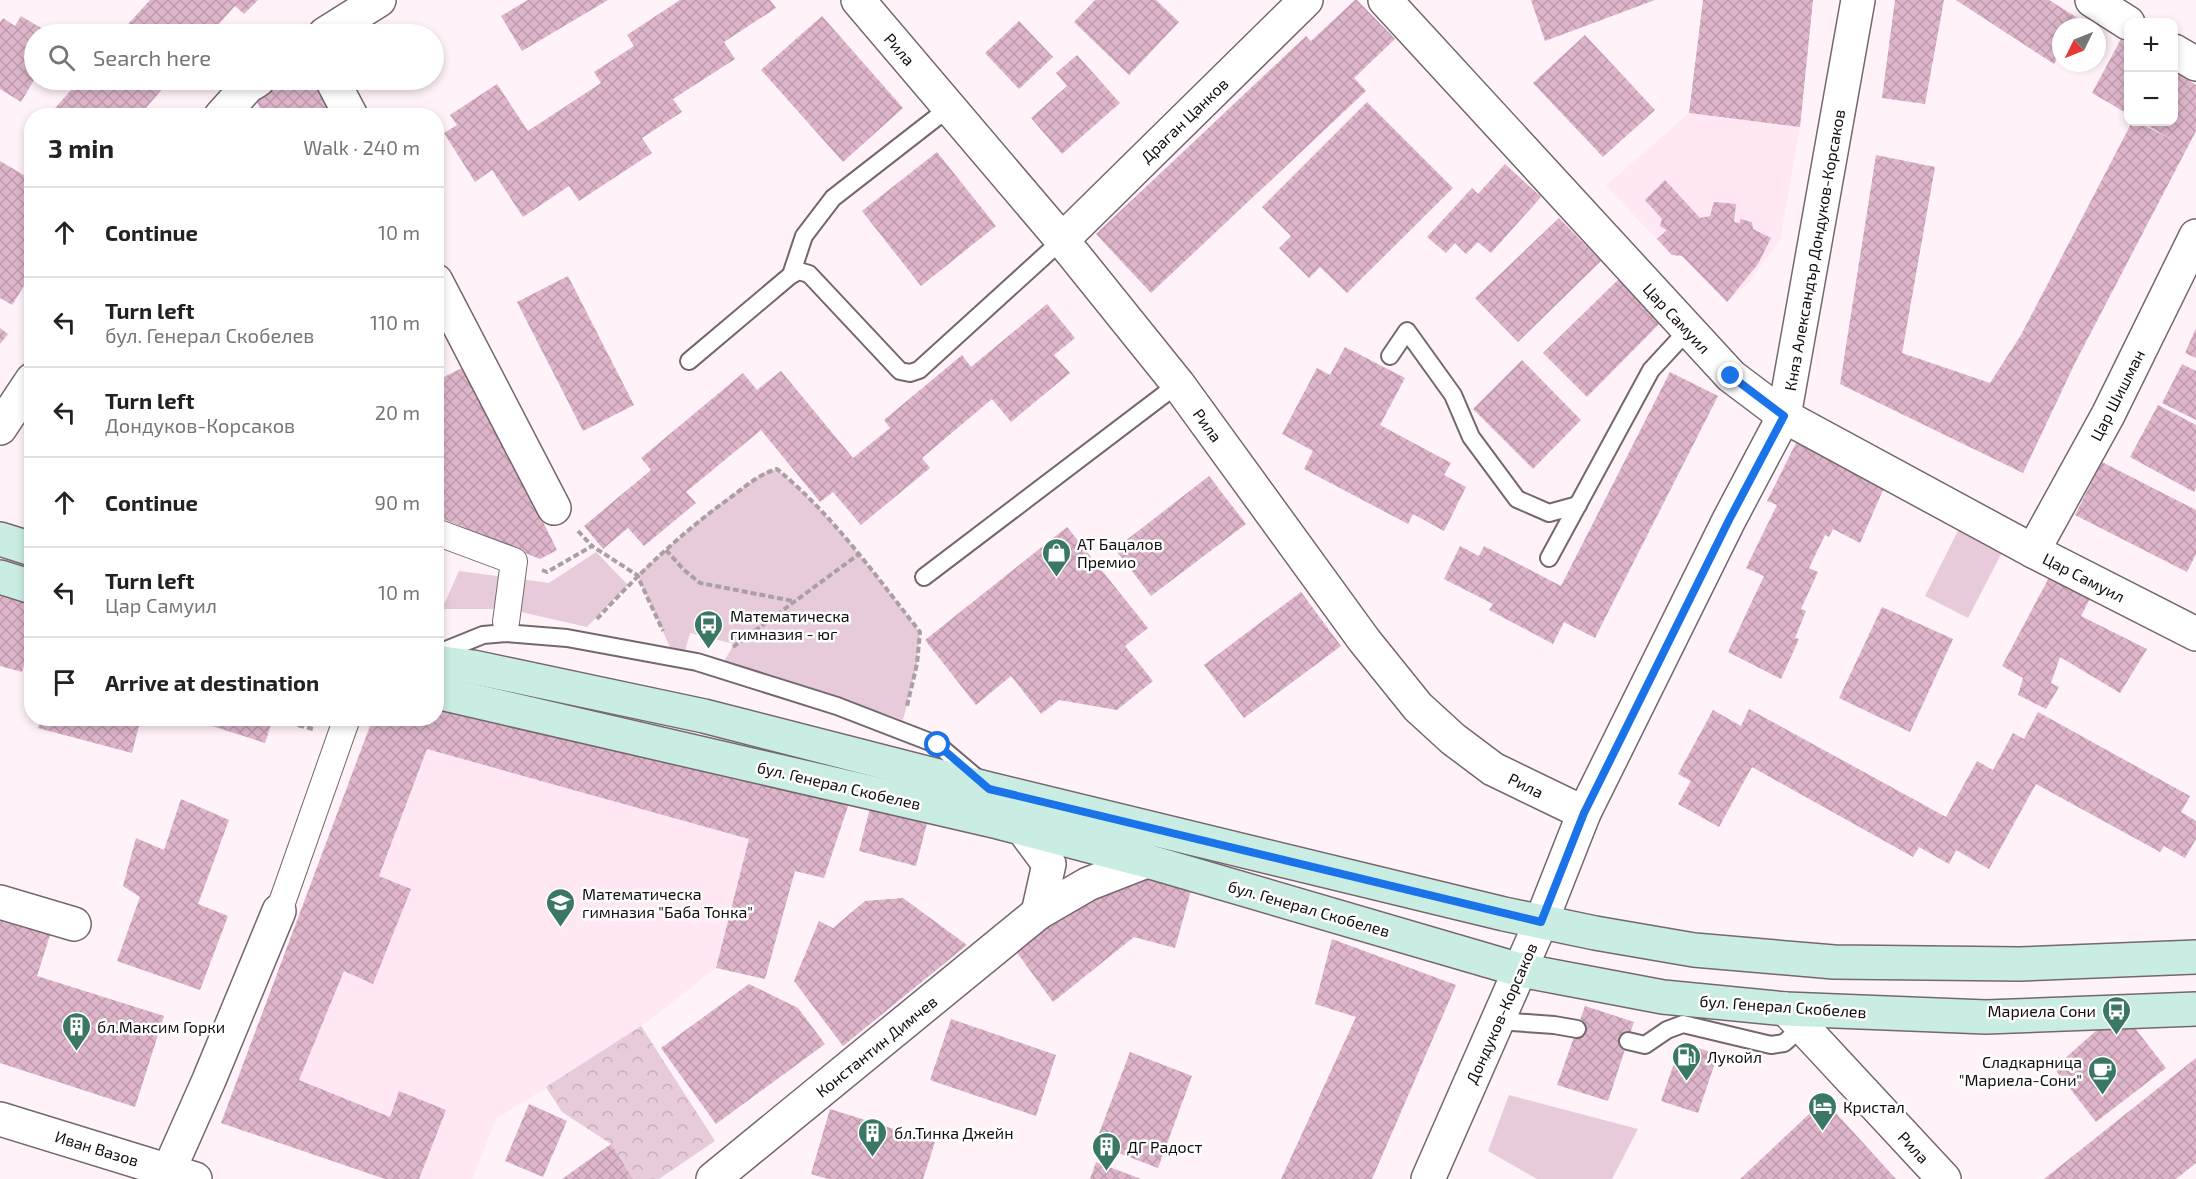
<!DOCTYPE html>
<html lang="en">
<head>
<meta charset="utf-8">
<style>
	:root { --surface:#fff; --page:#f6f6f6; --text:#222; --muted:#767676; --line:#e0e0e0 }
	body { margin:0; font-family:"Exo 2",sans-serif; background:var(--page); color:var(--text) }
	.controls { position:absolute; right:18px; top:18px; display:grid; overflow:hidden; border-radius:12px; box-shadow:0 3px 9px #0003 }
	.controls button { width:54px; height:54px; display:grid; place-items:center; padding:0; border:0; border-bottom:2px solid var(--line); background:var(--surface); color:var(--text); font:30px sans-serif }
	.compass { position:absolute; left:2052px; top:18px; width:54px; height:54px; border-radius:50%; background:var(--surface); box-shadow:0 3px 9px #0003; rotate:227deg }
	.stop { position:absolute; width:18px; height:18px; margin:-14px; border:4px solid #1a73e8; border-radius:50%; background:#fff }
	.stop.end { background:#1a73e8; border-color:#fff; box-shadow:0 2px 6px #0008 }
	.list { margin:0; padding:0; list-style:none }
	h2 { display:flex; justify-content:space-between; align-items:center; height:78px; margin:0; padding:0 24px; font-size:26px }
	h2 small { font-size:20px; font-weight:400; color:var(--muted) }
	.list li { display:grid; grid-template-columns:39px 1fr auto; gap:18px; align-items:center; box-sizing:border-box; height:90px; padding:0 24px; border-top:2px solid var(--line) }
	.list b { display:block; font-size:22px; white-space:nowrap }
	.list p { margin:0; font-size:20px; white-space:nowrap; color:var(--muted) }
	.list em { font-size:20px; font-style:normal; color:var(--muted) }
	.icon { flex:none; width:33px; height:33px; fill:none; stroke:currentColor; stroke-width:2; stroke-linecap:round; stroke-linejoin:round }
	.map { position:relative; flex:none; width:2196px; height:1179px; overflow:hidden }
	.search { position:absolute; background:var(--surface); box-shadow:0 3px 9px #0003; left:24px; top:24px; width:420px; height:66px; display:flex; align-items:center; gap:15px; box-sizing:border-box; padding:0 21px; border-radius:33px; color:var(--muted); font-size:22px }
	.panel { position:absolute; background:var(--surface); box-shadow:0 3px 9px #0003; left:24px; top:108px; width:420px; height:618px; border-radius:24px }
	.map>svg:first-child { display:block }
	.built { fill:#ffe7f3 }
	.green { fill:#e7cbda }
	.forest { fill:url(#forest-crowns) }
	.building { fill:url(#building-cross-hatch) }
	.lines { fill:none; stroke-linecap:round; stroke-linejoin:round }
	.service-casing { stroke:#74676e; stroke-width:20 }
	.pedestrian-casing { stroke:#74676e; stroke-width:28 }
	.minor-casing { stroke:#74676e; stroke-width:36 }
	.tertiary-casing { stroke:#74676e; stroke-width:36 }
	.secondary-casing { stroke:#74676e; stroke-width:36 }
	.path { stroke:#a99fa4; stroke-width:4; stroke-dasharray:6 3; stroke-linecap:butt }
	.service { stroke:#fff; stroke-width:16 }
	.pedestrian { stroke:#fff; stroke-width:26 }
	.minor { stroke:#fff; stroke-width:33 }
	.tertiary { stroke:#fff; stroke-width:33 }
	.secondary { stroke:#caede3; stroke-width:33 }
	.route { stroke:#1a73e8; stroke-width:8 }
	.labels { text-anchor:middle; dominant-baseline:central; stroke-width:5; stroke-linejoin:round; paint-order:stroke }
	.street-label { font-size:16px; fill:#120d0f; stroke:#fff }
	.poi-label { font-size:16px; fill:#120d0f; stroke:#fff; text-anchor:start }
</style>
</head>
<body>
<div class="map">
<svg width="2196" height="1179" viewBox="0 0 2196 1179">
	<defs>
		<pattern id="forest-crowns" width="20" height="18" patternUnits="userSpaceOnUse" patternTransform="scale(1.5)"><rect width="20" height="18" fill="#e7cbda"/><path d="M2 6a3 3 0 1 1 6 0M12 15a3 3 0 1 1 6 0" fill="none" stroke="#c5adba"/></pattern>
		<pattern id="building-cross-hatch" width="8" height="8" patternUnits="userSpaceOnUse" patternTransform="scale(1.5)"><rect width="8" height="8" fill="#deb5cb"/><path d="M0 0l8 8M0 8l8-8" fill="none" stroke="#bd9aad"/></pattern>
	</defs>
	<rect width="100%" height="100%" fill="#fff2f9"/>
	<g class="built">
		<path d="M1689,113L1800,127L1780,240L1747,284L1727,302L1682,256L1672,255L1606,186Z"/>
		<path d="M427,749L749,839L716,968L634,1032L496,1119L472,1179H419L445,1110L399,1091L390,1117L299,1080L344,971L373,983L410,889L379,876Z"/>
	</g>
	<g class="green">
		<path d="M777,469C833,515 876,576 920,632L917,664L903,720L803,686L723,663L734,644L690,633L685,651L670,647L637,575L709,512L763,473Z"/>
		<path d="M1965,517L2009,539L1968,618L1925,596Z"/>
		<path d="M596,552L628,585L587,627L508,609H442L459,571L549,583Z"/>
		<path d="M1509,1095L1638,1129L1612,1179H1537L1488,1151Z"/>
	</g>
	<path class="forest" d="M641,1026L715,1141L659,1179H633L611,1144L562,1112L546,1087Z"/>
	<g class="building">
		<path d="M150,0H258L244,14L235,6L210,34H119Z"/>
		<path d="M528,0H608L522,51L501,16Z"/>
		<path d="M680,0H770L776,8L724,42L735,59L673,99L682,112L642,138L652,153L579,201L569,186L523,217L492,170L475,182L444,133L457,125L450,115L497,84L528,131L601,83L594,72L634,46L627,35Z"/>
		<path d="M1095,0H1156L1179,22L1129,75L1074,22Z"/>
		<path d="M1355,0H1357L1395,39L1354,78L1366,91L1151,293L1096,234L1306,36L1311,41Z"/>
		<path d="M1531,0H1655L1545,41Z"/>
		<path d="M1703,0H1813L1800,127L1689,113Z"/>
		<path d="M1895,0H1944L1925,104L1882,98Z"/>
		<path d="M1956,0H2049L2079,19L2075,27H2061V52L2054,64Z"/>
		<path d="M21,16L51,34H34V80L21,102L0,89V22L3,18L15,26Z"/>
		<path d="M822,16L903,108L843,162L761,70Z"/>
		<path d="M1019,21L1053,57L1019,89L985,53Z"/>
		<path d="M1585,35L1655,110L1603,157L1533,83Z"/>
		<path d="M2121,39L2128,44V114L2092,93Z"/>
		<path d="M1077,55L1120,103L1062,154L1031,118L1067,86L1056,73Z"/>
		<path d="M2174,71L2196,85V131L2075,363L2023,473L1840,384L1876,155L1935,167L1902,353L1990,383L2021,335L2132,122H2138L2172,140L2142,122H2174Z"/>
		<path d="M80,80H170L139,116H48Z"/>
		<path d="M283,80H319L334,116H263L253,92Z"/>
		<path d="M1367,102L1453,188L1347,293L1320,267L1309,278L1279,248L1291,236L1262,207Z"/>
		<path d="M937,152L996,226L921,286L862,211Z"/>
		<path d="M0,161L32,180V273L12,305L0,298Z"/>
		<path d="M1505,164L1541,197L1491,253L1478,242L1466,254L1455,243L1446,253L1427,237L1472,188L1478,194Z"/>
		<path d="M1665,180L1700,218L1710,216L1714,202L1736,204L1734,222L1740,223V219L1752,222L1753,229L1771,238L1758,264L1727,302L1682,256L1672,255L1657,239L1667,230L1660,226L1662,219L1645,200Z"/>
		<path d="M1559,218L1601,261L1518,342L1475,298Z"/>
		<path d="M1623,275L1665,318L1587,397L1543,353Z"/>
		<path d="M568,276L634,405L583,431L517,302Z"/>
		<path d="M1047,304L1075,338L1054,355L1070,373L1011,422L992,399L922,458L930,468L861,525L833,492L820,502L761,430L686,492L696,503L644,546L628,528L603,549L584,526L651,470L641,458L743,373L757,390L781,371L853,458L890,428L884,420L962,355L971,367Z"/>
		<path d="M0,328L8,334L0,344Z"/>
		<path d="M2196,328V358L2185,353Z"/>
		<path d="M1345,347L1405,378L1380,425L1451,463L1444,475L1466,487L1444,531L1413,514L1408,524L1304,469L1313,451L1282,434L1317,368L1330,375Z"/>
		<path d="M1522,360L1581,420L1533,469L1473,409Z"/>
		<path d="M2182,364L2196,371V420L2162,403Z"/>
		<path d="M466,366L557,550L540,559L436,516V381Z"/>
		<path d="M1670,372L1718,396L1595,638L1564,622L1553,644L1489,610L1493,604L1444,579L1460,546L1479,556L1484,546L1561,586Z"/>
		<path d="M2158,405L2196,425V488L2194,492L2130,457Z"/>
		<path d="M1801,433L1887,481L1860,543L1833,529L1829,537L1825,535L1809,568L1818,572L1801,609L1806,611L1795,638L1799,639L1781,679L1728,652L1764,576L1746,568L1777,505L1767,501Z"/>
		<path d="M2102,462L2196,510V554L2187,572L2075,515Z"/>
		<path d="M32,473V491L25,488Z"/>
		<path d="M1209,476L1246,524L1151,596L1115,549Z"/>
		<path d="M1067,527L1148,628L1125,646L1153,681L1117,710L1059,700L1041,714L1011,676L976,705L925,640Z"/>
		<path d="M2052,572L2095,589L2081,616L2147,649L2120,693L2060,657L2051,683L2059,687L2046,709L2018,695L2023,678L2002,666Z"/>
		<path d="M0,588L32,596V636L22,672L0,666Z"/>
		<path d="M1301,592L1341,646L1244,718L1204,665Z"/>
		<path d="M1882,607L1953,639L1910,732L1839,698Z"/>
		<path d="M436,701L850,800L824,878L795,871L765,979L716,968L749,839L427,749L379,876L411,889L373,984L344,971L299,1080L390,1117L399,1091L446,1110L419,1179H385L221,1123L373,718H436Z"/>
		<path d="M1749,709L1946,817L1977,761L1993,770L2013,733L2024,739L2038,712L2190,796L2181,812L2196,821V839L2185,858L2164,846L2160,852L2036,784L1989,869L1956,850L1949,864L1919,847L1913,857L1752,767L1719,827L1678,804L1691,781L1678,774L1713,710L1741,726Z"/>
		<path d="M41,718H141L132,753L38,728Z"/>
		<path d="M187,718H273L265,743Z"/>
		<path d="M181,799L229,820L198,904L228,916L200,990L117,961L140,897L123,886L136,838L164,850Z"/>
		<path d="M870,808L927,823L916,866L859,851Z"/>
		<path d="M1141,875L1192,887L1175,948L1134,937L1053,1002L1013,947L1090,897Z"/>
		<path d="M903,898L967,945L843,1046L794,981L819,921L833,928L865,901Z"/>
		<path d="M0,916L51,932L37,976L164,1016L135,1107L0,1063Z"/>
		<path d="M1332,939L1456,985L1372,1179H1281L1356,1017L1315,1004Z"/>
		<path d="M749,984L798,1008L825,1044L716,1124L661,1048Z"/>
		<path d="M1585,1006L1634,1022L1608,1101L1557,1085Z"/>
		<path d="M951,1019L1056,1055L1036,1116L930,1080Z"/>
		<path d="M2134,1027L2166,1068L2096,1122L2054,1068L2098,1029Z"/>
		<path d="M1681,1043L1718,1054L1698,1113L1661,1101Z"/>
		<path d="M1130,1052L1192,1076L1158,1168L1095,1144Z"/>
		<path d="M2196,1058V1163L2176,1179H2044Z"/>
		<path d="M1824,1100L1896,1179H1740Z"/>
		<path d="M529,1104L567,1121L543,1177L505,1161Z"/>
		<path d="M830,1109L935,1142L923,1179H828L811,1174Z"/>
		<path d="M611,1144L633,1179H562Z"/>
		<path d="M1096,1162L1141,1179H1090Z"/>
	</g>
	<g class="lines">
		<defs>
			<g id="service">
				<path d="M791,275L804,236L833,198L950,107"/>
				<path d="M1390,356L1407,331L1453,395L1471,437L1517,499L1549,513L1578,505"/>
				<path d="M689,361L791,275L799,271L809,274L900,371L910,373L919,370L1062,240"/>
				<path d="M1549,558L1651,370L1688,330"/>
				<path d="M924,577L1178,384"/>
				<path d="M436,654L483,635L506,633L567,638L697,662L837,706L938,745L977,778"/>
				<path d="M1498,1021L1554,1025L1577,1029"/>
				<path d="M1628,1041L1645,1045L1667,1030L1683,1024L1771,1045L1784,1043L1802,1027"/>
			</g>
			<g id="pedestrian">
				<path d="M436,532L514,561L506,622"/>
				<path d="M279,911L347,718"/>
			</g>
			<g id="minor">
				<path d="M1385,0L1731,376L1784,416L2033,551L2196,634"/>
				<path d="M2092,0L2128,23"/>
				<path d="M325,34L379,0"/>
				<path d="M2174,51L2196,64"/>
				<path d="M332,80L351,116"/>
				<path d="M221,116L248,86L258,80"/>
				<path d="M1062,240L1306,0"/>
				<path d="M436,281L554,508"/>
				<path d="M0,428L32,380"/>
				<path d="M2033,551L2108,415L2196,236"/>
				<path d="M1584,813L1729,520L1784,416L1858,0"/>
				<path d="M1023,829L1049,864L1038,913"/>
				<path d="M0,902L74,924"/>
				<path d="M1786,1009L1944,1179"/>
				<path d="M0,1119L195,1179"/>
				<path d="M165,1179L209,1080L279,911"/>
				<path d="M713,1179L1038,913L1088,884L1147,861"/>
			</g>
			<path id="tertiary" d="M858,0L1062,240L1178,384L1364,640L1418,707L1453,739L1493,769L1584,813L1541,922L1428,1179"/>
			<g id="secondary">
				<path d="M0,539L32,549"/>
				<path d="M0,577L32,587"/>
				<path d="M436,662L473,667L704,716L989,789L1504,914L1595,933L1694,950L1834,962L2020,964L2196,957"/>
				<path d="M436,692L998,822L1147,861L1520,970L1663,997L1786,1009L1986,1017L2196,1009"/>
			</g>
		</defs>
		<use href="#service" class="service-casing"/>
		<use href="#pedestrian" class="pedestrian-casing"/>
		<use href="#minor" class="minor-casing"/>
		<use href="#tertiary" class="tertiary-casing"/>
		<use href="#secondary" class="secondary-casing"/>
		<g class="path">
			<path d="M578,531L592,546"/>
			<path d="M666,550L684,570L700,583L793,601"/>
			<path d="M542,570L547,572L592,546L637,575L663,631"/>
			<path d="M597,619C638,574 683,531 734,495C748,484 760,474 777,469C833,515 876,576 920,632L917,664L907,706"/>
			<path d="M733,647L859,554"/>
			<path d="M300,718L297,725L313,729"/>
		</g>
		<use href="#service" class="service"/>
		<use href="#pedestrian" class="pedestrian"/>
		<use href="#minor" class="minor"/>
		<use href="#tertiary" class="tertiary"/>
		<use href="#secondary" class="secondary"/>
	</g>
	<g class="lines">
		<path class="route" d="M938,745L989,789L1541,922L1584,813L1729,520L1784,416L1731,376"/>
	</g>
	<defs>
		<symbol id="shop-pin" viewBox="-11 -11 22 30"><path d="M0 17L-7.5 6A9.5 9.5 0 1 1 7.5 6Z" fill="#3a7865" stroke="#fff"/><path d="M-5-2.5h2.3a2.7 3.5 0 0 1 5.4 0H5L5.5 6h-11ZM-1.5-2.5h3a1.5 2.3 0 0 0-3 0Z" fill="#fff"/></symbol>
		<symbol id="bus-pin" viewBox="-11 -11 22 30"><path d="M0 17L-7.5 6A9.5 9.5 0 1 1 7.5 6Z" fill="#3a7865" stroke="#fff"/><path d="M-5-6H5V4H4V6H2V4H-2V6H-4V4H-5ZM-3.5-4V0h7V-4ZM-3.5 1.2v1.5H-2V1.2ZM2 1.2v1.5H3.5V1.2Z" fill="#fff"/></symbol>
		<symbol id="school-pin" viewBox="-11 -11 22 30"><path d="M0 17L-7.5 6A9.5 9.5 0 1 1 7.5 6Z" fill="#3a7865" stroke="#fff"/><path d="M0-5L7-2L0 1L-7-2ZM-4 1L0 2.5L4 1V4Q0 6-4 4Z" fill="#fff"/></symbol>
		<symbol id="building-pin" viewBox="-11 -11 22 30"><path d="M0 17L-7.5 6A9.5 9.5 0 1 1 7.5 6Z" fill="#3a7865" stroke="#fff"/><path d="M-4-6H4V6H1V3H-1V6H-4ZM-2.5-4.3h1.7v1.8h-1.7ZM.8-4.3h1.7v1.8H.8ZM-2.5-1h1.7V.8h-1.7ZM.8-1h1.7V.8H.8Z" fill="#fff"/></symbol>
		<symbol id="fuel-pin" viewBox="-11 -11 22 30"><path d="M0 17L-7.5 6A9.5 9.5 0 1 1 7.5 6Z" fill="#3a7865" stroke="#fff"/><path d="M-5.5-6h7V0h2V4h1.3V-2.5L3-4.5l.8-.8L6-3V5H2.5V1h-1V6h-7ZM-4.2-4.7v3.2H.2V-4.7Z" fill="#fff"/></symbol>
		<symbol id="cafe-pin" viewBox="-11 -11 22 30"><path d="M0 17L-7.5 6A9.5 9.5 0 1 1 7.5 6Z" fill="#3a7865" stroke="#fff"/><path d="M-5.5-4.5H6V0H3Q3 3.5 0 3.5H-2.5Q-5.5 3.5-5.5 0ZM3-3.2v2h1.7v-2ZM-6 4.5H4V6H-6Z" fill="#fff"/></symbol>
		<symbol id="hotel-pin" viewBox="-11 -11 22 30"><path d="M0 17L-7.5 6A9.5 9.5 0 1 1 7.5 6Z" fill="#3a7865" stroke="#fff"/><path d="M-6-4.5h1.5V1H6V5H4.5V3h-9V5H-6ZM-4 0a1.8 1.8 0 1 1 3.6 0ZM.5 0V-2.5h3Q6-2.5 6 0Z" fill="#fff"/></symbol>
	</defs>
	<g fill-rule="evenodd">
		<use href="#shop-pin" x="1040" y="536" width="33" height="45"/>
		<use href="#bus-pin" x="692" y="608" width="33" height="45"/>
		<use href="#school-pin" x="544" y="886" width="33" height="45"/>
		<use href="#bus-pin" x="2100" y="994" width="33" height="45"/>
		<use href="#building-pin" x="60" y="1010" width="33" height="45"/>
		<use href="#fuel-pin" x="1670" y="1040" width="33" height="45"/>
		<use href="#cafe-pin" x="2086" y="1054" width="33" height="45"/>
		<use href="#hotel-pin" x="1806" y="1090" width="33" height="45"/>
		<use href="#building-pin" x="856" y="1116" width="33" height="45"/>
		<use href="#building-pin" x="1090" y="1130" width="33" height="45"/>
	</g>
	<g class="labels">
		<g class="street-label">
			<text transform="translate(900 49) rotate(49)">Рила</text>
			<text transform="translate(1184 120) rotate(-44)">Драган Цанков</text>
			<text transform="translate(1814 250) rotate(-80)">Княз Александър Дондуков-Корсаков</text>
			<text transform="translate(1677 318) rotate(47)">Цар Самуил</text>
			<text transform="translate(2117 395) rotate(-63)">Цар Шишман</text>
			<text transform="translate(1208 425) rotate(54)">Рила</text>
			<text transform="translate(2084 577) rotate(27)">Цар Самуил</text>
			<text transform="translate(839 785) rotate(13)">бул. Генерал Скобелев</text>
			<text transform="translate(1526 785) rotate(26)">Рила</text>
			<text transform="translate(1309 908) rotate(16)">бул. Генерал Скобелев</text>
			<text transform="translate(1783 1006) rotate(4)">бул. Генерал Скобелев</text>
			<text transform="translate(1501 1013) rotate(-66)">Дондуков-Корсаков</text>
			<text transform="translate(876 1046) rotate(-39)">Константин Димчев</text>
			<text transform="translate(1914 1147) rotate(47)">Рила</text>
			<text transform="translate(97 1148) rotate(17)">Иван Вазов</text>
		</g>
		<g class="poi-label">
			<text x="1077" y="543">АТ Бацалов<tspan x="1077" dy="18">Премио</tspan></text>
			<text x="730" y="615">Математическа<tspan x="730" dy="18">гимназия - юг</tspan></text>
			<text x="582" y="893">Математическа<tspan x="582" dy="18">гимназия "Баба Тонка"</tspan></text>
			<text x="2096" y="1010" text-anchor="end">Мариела Сони</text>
			<text x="97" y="1026">бл.Максим Горки</text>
			<text x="1707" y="1056">Лукойл</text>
			<text x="2082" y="1061" text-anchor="end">Сладкарница<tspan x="2082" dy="18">"Мариела-Сони"</tspan></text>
			<text x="1843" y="1106">Кристал</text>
			<text x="894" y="1132">бл.Тинка Джейн</text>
			<text x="1127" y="1146">ДГ Радост</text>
		</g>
	</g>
</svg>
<div class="controls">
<button>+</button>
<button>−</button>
</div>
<svg class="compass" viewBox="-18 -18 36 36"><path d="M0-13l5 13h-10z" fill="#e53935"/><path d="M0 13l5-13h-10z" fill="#767676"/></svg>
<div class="stop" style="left:938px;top:745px"></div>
<div class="stop end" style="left:1731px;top:376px"></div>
<div class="search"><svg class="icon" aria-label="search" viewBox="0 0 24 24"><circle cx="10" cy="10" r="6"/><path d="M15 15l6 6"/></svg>Search here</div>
<section class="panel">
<h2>3 min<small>Walk · 240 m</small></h2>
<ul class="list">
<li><svg class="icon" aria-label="ahead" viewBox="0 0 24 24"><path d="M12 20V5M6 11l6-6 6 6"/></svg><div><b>Continue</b></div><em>10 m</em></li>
<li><svg class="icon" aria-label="left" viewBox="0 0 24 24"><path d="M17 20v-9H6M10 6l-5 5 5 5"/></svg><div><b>Turn left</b><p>бул. Генерал Скобелев</p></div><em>110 m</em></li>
<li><svg class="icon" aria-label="left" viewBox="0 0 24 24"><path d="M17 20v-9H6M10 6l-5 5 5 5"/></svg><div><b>Turn left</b><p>Дондуков-Корсаков</p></div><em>20 m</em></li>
<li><svg class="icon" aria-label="ahead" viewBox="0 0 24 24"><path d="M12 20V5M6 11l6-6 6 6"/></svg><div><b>Continue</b></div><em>90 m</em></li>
<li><svg class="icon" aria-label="left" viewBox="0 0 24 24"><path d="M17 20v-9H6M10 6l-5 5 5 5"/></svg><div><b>Turn left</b><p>Цар Самуил</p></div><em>10 m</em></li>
<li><svg class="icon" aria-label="arrive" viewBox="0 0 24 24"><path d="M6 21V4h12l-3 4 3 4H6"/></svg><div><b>Arrive at destination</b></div></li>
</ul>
</section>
</div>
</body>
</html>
